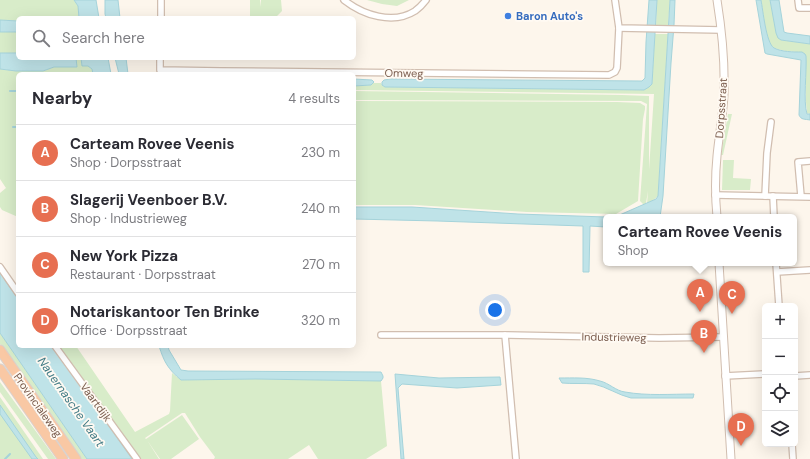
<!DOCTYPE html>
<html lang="en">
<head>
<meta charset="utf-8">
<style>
	:root { --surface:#fff; --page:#f7f7f7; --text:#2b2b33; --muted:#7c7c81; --line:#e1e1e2; --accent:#e76f51 }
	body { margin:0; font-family:"DM Sans",sans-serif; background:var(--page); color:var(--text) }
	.controls { position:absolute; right:12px; bottom:12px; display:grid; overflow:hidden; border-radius:6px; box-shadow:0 4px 16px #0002 }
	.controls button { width:36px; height:36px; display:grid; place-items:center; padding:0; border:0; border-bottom:1px solid var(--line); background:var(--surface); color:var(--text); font:20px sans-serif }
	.you { position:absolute; left:495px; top:310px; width:14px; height:14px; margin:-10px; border:3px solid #fff; border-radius:50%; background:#1a73e8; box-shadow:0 0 0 6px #1a73e833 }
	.badge { display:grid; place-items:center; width:26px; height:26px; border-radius:50%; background:var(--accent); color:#fff; font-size:13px; font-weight:700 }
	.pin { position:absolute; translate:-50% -33px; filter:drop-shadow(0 1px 2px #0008) }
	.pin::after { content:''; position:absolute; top:21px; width:14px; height:12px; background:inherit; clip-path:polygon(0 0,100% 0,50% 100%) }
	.popup { position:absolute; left:603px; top:214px; width:194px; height:52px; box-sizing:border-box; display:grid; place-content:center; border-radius:6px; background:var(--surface); filter:drop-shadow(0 1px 3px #0005); font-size:13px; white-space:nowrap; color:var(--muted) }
	.popup b { font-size:15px; color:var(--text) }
	.popup::after { content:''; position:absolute; left:50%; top:100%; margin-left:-8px; border:8px solid transparent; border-top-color:var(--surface) }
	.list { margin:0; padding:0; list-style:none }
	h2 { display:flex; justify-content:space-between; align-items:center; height:52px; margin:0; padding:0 16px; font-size:17px }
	h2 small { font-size:13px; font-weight:400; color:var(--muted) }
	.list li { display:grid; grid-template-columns:26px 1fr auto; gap:12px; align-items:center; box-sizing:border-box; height:56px; padding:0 16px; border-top:1px solid var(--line) }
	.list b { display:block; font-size:15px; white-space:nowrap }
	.list p { margin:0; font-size:13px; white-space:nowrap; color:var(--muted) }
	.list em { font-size:13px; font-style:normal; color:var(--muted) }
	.icon { flex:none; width:22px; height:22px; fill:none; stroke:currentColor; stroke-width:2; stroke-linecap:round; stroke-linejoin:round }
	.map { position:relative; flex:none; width:810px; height:459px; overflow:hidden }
	.search { position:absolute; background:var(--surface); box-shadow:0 4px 16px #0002; left:16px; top:16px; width:340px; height:44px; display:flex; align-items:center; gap:10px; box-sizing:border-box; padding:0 14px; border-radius:6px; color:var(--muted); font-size:15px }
	.panel { position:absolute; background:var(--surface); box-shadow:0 4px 16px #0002; left:16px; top:72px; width:340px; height:276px; border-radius:6px }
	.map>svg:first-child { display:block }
	.green { fill:#d8ecc9 }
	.water { fill:#bfe3e8; stroke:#a5d3da }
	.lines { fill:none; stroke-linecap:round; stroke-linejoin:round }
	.stream { stroke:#a5d3da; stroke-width:2 }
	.minor-casing { stroke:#d1beb0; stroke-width:8 }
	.tertiary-casing { stroke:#d1beb0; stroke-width:9 }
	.trunk-casing { stroke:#dad1cd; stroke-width:11 }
	.minor { stroke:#fff; stroke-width:5.5 }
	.tertiary { stroke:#fff; stroke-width:7 }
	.trunk { stroke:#f9c8a4; stroke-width:9 }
	.shop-dot { fill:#3f7fe0; stroke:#fffaf3; stroke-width:1.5 }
	.labels { text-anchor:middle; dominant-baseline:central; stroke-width:3.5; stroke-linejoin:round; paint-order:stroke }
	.shop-label { font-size:11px; font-weight:bold; fill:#366cbe; stroke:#fffaf3; text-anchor:start }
	.street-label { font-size:11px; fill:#7a5c4d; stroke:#fffaf3 }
	.water-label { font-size:12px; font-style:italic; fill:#437c86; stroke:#fffaf3 }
</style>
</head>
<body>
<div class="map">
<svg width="810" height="459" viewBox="0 0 810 459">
	<rect width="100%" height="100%" fill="#fdf6ec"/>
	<g class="green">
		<path d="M0,0H74L78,6L79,18H18V21L0,20Z"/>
		<path d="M250,0H260V7L261,0H281L282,11L275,18H250Z"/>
		<path d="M367,0H409L397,6L382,4Z"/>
		<path d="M657,0H670L668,25L656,26Z"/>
		<path d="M761,0H770L781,40L810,44V114L807,113L806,102V56C800,51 793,52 786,51C781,50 775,49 771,46C765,39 763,10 761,0Z"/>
		<rect x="0" y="32" width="18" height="21"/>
		<path d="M655,34H668L658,196L651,202L647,204L648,191L646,203L644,205L640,201L647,104L641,101L354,100V91L622,95L649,96V170L654,94L354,90V86L371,85L373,83H381L382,85L385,87L644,90L652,84Z"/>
		<path d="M64,58H81L82,66H88L92,69L93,74H18V217L2,210L0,207V193L6,188L0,179V69L16,71H43L54,67L77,66L75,58Z"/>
		<path d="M354,101L617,102L640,103L645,106V109L643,119L638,201L616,214L527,212L415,205H354Z"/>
		<path d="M728,114H732L723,155H721Z"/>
		<path d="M723,160H734L733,178L751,179L750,190H722Z"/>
		<path d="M0,333L87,459H80L0,344Z"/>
		<path d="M59,346H76L135,432L169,414L170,411L172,373L181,380L256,379L381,381L387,446L366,459H318L309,445L288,459H214L215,457L200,437L185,413H182L145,438L146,439L182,415L199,439L171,459H160L147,440L159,459H140Z"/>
		<path d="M0,382L56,459H48L0,392Z"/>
		<path d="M0,397L43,459H0Z"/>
	</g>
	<g class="water">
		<path d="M74,0H96L99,18H79L78,6Z"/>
		<path d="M105,0H118L120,18H106L105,14Z"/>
		<path d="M649,0H657L652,84L649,87L644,90L385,87L382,85V82L384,80L390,79L642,81L645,78L646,42Z"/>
		<path d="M670,0H675L674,25L671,63L663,196L660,217H615L656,199L658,196L668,34Z"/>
		<path d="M756,0H761C763,10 766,43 774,48C782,52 793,52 802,52L805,54L806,56C807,70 803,102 807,114H810V120C805,119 801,120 799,115L801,60L767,54L765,53Z"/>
		<path d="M770,0H779L784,32L787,33L810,36V44L781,40L778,38L776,33Z"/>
		<path d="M0,20L18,21V32H0Z"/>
		<path d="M0,53H18V58H76L77,67H54L43,71H16L0,69Z"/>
		<path d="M81,58H108L111,74H93L92,69L88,66H82Z"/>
		<path d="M115,58H126L128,74H119Z"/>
		<path d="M354,79L372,80L374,82L371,85L354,86Z"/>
		<path d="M354,207H412L518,214L606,217V227L590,226L589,272H583V226L437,221L354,219Z"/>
		<path d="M0,271L6,282L18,299V346H52L132,459H87L0,333Z"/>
		<path d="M159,346H168L169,350L181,370L188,371L381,372L383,376V378L381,381L256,379L181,380C168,369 164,362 159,346Z"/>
		<path d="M395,374L439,378L500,377L501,385L457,388L402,384L398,388L404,459H401Z"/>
		<path d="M559,378C573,378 587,377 600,381C609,383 616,391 625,392C647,396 671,394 694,394L693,398H631C618,395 607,387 594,384C584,383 572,384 562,383Z"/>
		<path d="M0,405L36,457L38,459H32L0,414Z"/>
	</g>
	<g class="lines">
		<g class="stream">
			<path d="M10,91H18"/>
			<path d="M13,127H18"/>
			<path d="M5,459L10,454"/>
		</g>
		<defs>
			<g id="minor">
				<path d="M344,0C363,15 393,25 415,11C419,8 423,4 426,0"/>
				<path d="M615,0L619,28L721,30"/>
				<path d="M798,0L799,8H810"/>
				<path d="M161,18V0"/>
				<path d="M160,58V70L221,71L609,75L615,72L617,68L619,28"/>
				<path d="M715,195L810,197"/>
				<path d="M765,196L767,153L771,122"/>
				<path d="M773,196L774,217"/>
				<path d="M801,196L798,162L810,161"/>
				<path d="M776,263L779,306"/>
				<path d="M0,267L18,293"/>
				<path d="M777,272L810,270"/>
				<path d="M381,335H505L659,338L723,337"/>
				<path d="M505,335L516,459"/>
				<path d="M55,346L137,459"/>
				<path d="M725,376L765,374"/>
				<path d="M795,376L810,375"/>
				<path d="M792,444L793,459"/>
			</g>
			<g id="tertiary">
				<path d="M717,217C715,196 715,176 717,156C719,135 723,115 724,95C725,63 722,31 717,0"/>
				<path d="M719,263L731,459"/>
			</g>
			<g id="trunk">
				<path d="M0,350L76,459"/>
				<path d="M0,369L63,459"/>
			</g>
		</defs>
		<use href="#minor" class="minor-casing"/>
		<use href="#tertiary" class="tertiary-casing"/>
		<use href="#trunk" class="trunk-casing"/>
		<use href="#minor" class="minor"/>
		<use href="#tertiary" class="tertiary"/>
		<use href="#trunk" class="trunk"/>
	</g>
	<circle class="shop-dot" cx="508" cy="16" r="4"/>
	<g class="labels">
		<g class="shop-label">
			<text x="516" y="16">Baron Auto's</text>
		</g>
		<g class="street-label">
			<text transform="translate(404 73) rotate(1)">Omweg</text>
			<text transform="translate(721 108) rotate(-86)">Dorpsstraat</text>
			<text transform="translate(614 337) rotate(1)">Industrieweg</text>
			<text transform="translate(96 402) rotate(54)">Vaartdijk</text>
			<text transform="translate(38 405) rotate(55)">Provincialeweg</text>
		</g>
		<g class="water-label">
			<text transform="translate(71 402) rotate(55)">Nauernasche Vaart</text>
		</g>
	</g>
</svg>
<div class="controls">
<button>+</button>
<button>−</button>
<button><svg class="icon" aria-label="locate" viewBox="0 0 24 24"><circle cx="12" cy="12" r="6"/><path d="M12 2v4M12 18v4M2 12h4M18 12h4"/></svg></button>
<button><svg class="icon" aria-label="layers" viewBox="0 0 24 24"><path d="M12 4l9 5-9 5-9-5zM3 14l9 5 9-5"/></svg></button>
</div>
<div class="you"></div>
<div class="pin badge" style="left:700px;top:312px">A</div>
<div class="popup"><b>Carteam Rovee Veenis</b>Shop</div>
<div class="pin badge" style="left:704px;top:353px">B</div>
<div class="pin badge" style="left:732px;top:314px">C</div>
<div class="pin badge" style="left:741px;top:446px">D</div>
<div class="search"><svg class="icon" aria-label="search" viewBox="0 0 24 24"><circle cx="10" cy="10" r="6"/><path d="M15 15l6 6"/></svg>Search here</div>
<section class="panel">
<h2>Nearby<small>4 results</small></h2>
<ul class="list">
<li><span class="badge">A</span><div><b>Carteam Rovee Veenis</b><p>Shop · Dorpsstraat</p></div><em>230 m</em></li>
<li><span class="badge">B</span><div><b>Slagerij Veenboer B.V.</b><p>Shop · Industrieweg</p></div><em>240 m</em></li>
<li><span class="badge">C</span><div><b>New York Pizza</b><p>Restaurant · Dorpsstraat</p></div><em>270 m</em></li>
<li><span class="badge">D</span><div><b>Notariskantoor Ten Brinke</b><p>Office · Dorpsstraat</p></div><em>320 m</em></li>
</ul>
</section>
</div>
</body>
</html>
